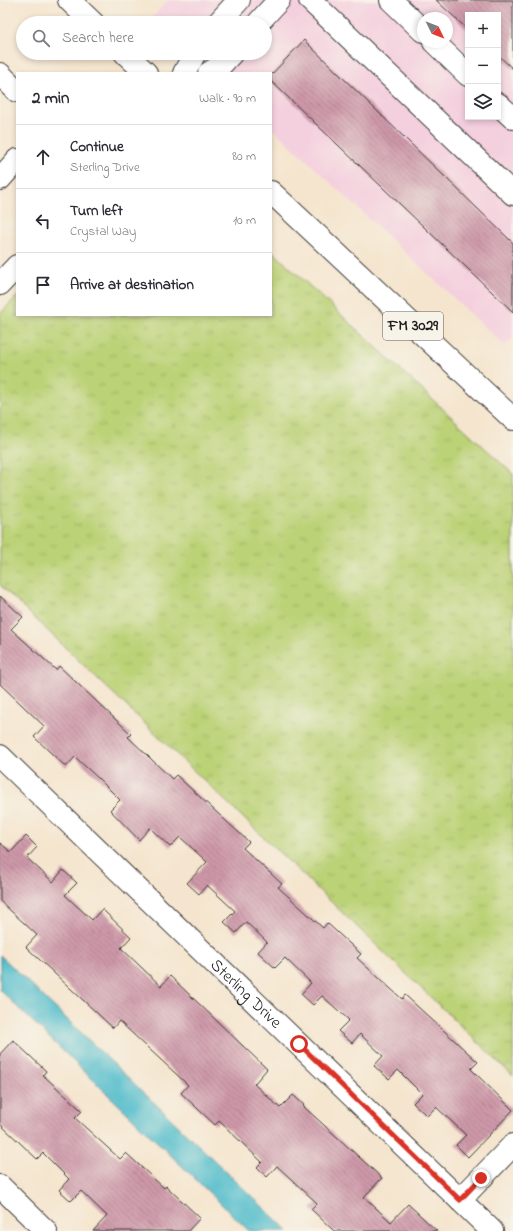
<!DOCTYPE html>
<html lang="en">
<head>
<meta charset="utf-8">
<style>
	:root { --surface:#fff; --page:#f7f7f7; --text:#2b2b33; --muted:#7c7c81; --line:#e1e1e2 }
	body { margin:0; font-family:"Indie Flower",sans-serif; background:var(--page); color:var(--text) }
	.controls { position:absolute; right:12px; top:12px; display:grid; overflow:hidden; border-radius:0px; box-shadow:0 2px 6px #0003 }
	.controls button { width:36px; height:36px; display:grid; place-items:center; padding:0; border:0; border-bottom:1px solid var(--line); background:var(--surface); color:var(--text); font:20px sans-serif }
	.compass { position:absolute; left:417px; top:12px; width:36px; height:36px; border-radius:50%; background:var(--surface); box-shadow:0 2px 6px #0003; rotate:133deg }
	.stop { position:absolute; width:12px; height:12px; margin:-9px; border:3px solid #d93025; border-radius:50%; background:#fff }
	.stop.end { background:#d93025; border-color:#fff; box-shadow:0 1px 4px #0008 }
	.list { margin:0; padding:0; list-style:none }
	h2 { display:flex; justify-content:space-between; align-items:center; height:52px; margin:0; padding:0 16px; font-size:17px }
	h2 small { font-size:13px; font-weight:400; color:var(--muted) }
	.list li { display:grid; grid-template-columns:26px 1fr auto; gap:12px; align-items:center; box-sizing:border-box; height:64px; padding:0 16px; border-top:1px solid var(--line) }
	.list b { display:block; font-size:15px; white-space:nowrap }
	.list p { margin:0; font-size:13px; white-space:nowrap; color:var(--muted) }
	.list em { font-size:13px; font-style:normal; color:var(--muted) }
	.icon { flex:none; width:22px; height:22px; fill:none; stroke:currentColor; stroke-width:2; stroke-linecap:round; stroke-linejoin:round }
	.map { position:relative; flex:none; width:513px; height:1231px; overflow:hidden }
	.search { position:absolute; background:var(--surface); box-shadow:0 2px 6px #0003; left:16px; top:16px; width:256px; height:44px; display:flex; align-items:center; gap:10px; box-sizing:border-box; padding:0 14px; border-radius:22px; color:var(--muted); font-size:15px }
	.panel { position:absolute; background:var(--surface); box-shadow:0 2px 6px #0003; left:16px; top:72px; width:256px; height:244px; border-radius:0px }
	.map>svg:first-child { display:block }
	.built { fill:#f4cfde; fill-rule:evenodd }
	.grass { fill:url(#grass-tufts); stroke:#6c7749 }
	.water { fill:#50bccb; stroke:#366c74 }
	.building { fill:url(#building-back-hatch) }
	.lines { fill:none; stroke-linecap:round; stroke-linejoin:round }
	.minor-casing { stroke:#3d3a37; stroke-width:24 }
	.major-casing { stroke:#3d3a37; stroke-width:24 }
	.minor { stroke:#fff; stroke-width:22 }
	.major { stroke:#fff; stroke-width:22 }
	.route { stroke:#d93025; stroke-width:5 }
	.labels { text-anchor:middle; dominant-baseline:central; stroke-width:4; stroke-linejoin:round; paint-order:stroke }
	.shield { fill:#f7f3e8; stroke:#5e5c59; stroke-width:1 }
	.shield-label { font-size:16px; font-weight:bold; fill:#1c1c1c }
	.street-label { font-size:17px; fill:#1c1c1c; stroke:#f7f3e8 }
</style>
</head>
<body>
<div class="map">
<svg width="513" height="1231" viewBox="0 0 513 1231">
	<defs>
		<pattern id="grass-tufts" width="24" height="20" patternUnits="userSpaceOnUse"><rect width="24" height="20" fill="#bbd276"/><path d="M3 7l-1-3M5 7V3M7 7l1-3M15 17l-1-3M17 17v-4M19 17l1-3" fill="none" stroke="#a0b466"/></pattern>
		<pattern id="building-back-hatch" width="6" height="6" patternUnits="userSpaceOnUse"><rect width="6" height="6" fill="#ce98a9"/><path d="M-1 5l2 2M0 0l6 6M5-1l2 2" fill="none" stroke="#a67b89"/></pattern>
	</defs>
	<rect width="100%" height="100%" fill="#f7f3e8"/>
	<filter id="ink" filterUnits="userSpaceOnUse"><feTurbulence type="fractalNoise" baseFrequency=".025" numOctaves="2"/><feDisplacementMap in="SourceGraphic" scale="8" xChannelSelector="R" yChannelSelector="G"/><feConvolveMatrix kernelMatrix="1 2 1 2 8 2 1 2 1" color-interpolation-filters="sRGB"/></filter>
	<filter id="wash" filterUnits="userSpaceOnUse"><feTurbulence type="fractalNoise" baseFrequency=".012" numOctaves="4" result="noise"/><feDisplacementMap in="SourceGraphic" scale="16" xChannelSelector="R" yChannelSelector="G"/><feGaussianBlur stdDeviation="0.9" result="paint"/><feColorMatrix in="noise" values="0 0 0 0 0 0 0 0 0 0 0 0 0 0 0 0 0 1.4 0 .05"/><feComposite in="paint" operator="in"/></filter>
	<g filter="url(#wash)">
		<rect width="100%" height="100%" fill="#f5e5ce"/>
		<path class="built" d="M168,0H513V338L505,346L271,127V73H213L192,53H265V23H160L153,17ZM468,15H498V117H468ZM423,18H447V42H423Z"/>
		<path class="grass" d="M271,250L513,474V1076L0,585V314L17,296V315H271Z"/>
		<path class="water" d="M0,955L288,1231H249L0,990Z"/>
		<g id="blocks">
			<g class="building">
				<path d="M436,0H513V69L498,55V15H468V30Z"/>
				<path d="M304,40L513,243V312L271,81V75Z"/>
				<path d="M0,596L23,617L11,629L56,670L59,666L131,734L128,737L172,779L176,775L249,842L243,848L282,884L278,887L323,928L327,923L361,954L357,958L402,999L405,995L478,1062L471,1069L513,1110L468,1157L456,1145L466,1135L436,1107L427,1116L413,1103L422,1094L398,1070L389,1079L374,1066L383,1056L360,1034L352,1043L338,1031L349,1020L322,996L313,1005L301,994L311,983L285,958L275,968L258,952L267,942L246,922L236,933L224,922L235,911L207,885L199,894L187,883L207,862L180,837L170,847L150,828L139,840L110,810L120,800L99,779L75,757L66,767L34,737L44,726L0,684Z"/>
				<path d="M26,836L37,847L27,858L53,882L63,870L77,883L65,895L92,920L102,909L131,937L121,948L161,986L170,976L267,1069L254,1084L280,1108L293,1095L304,1105L303,1106L382,1178L364,1197L391,1222L408,1204L437,1231H334L311,1209L317,1203L277,1166L267,1177L257,1167L262,1162L219,1121L215,1125L181,1093L188,1085L119,1021L113,1028L26,947L37,935L0,901V843L11,852Z"/>
				<path d="M13,1040L46,1071L43,1075L82,1111L75,1118L120,1159L126,1153L164,1188L166,1186L200,1218L188,1231H93L107,1216L81,1191L71,1201L59,1190L69,1179L43,1153L37,1159L0,1124V1054Z"/>
			</g>
		</g>
	</g>
	<g filter="url(#ink)">
		<use href="#blocks" fill-opacity="0" stroke="#3d3a37" stroke-width="1"/>
		<g class="lines">
			<defs>
				<g id="minor">
					<path d="M310,0L513,194"/>
					<path d="M391,0L423,31"/>
					<path d="M218,23L239,0"/>
					<path d="M258,23L279,0"/>
					<path d="M434,42L468,75"/>
					<path d="M184,73L195,53"/>
					<path d="M209,73L220,66L232,53"/>
					<path d="M0,74L17,91"/>
					<path d="M498,104L513,118"/>
					<path d="M0,179L17,160"/>
					<path id="s1" d="M0,756L492,1231"/>
					<path d="M0,1186L46,1231"/>
					<path d="M460,1200L513,1145"/>
				</g>
				<g id="major">
					<path d="M69,0L93,23"/>
					<path d="M125,53L146,73"/>
					<path d="M271,192L513,419"/>
					<path d="M0,284L17,266"/>
				</g>
			</defs>
			<use href="#minor" class="minor-casing"/>
			<use href="#major" class="major-casing"/>
			<use href="#minor" class="minor"/>
			<use href="#major" class="major"/>
		</g>
	</g>
	<g class="lines" filter="url(#ink)">
		<path class="route" d="M299,1044L460,1200L481,1178"/>
	</g>
	<g class="labels">
		<rect class="shield" x="383" y="312" width="60" height="28" rx="3"/>
		<g class="shield-label">
			<text x="413" y="326">FM 3029</text>
		</g>
		<g class="street-label">
			<text stroke="none"><textPath href="#s1" startOffset="342">Sterling Drive</textPath></text>
		</g>
	</g>
</svg>
<div class="controls">
<button>+</button>
<button>−</button>
<button><svg class="icon" aria-label="layers" viewBox="0 0 24 24"><path d="M12 4l9 5-9 5-9-5zM3 14l9 5 9-5"/></svg></button>
</div>
<svg class="compass" viewBox="-18 -18 36 36"><path d="M0-13l5 13h-10z" fill="#e53935"/><path d="M0 13l5-13h-10z" fill="#7c7c81"/></svg>
<div class="stop" style="left:299px;top:1044px"></div>
<div class="stop end" style="left:481px;top:1178px"></div>
<div class="search"><svg class="icon" aria-label="search" viewBox="0 0 24 24"><circle cx="10" cy="10" r="6"/><path d="M15 15l6 6"/></svg>Search here</div>
<section class="panel">
<h2>2 min<small>Walk · 90 m</small></h2>
<ul class="list">
<li><svg class="icon" aria-label="ahead" viewBox="0 0 24 24"><path d="M12 20V5M6 11l6-6 6 6"/></svg><div><b>Continue</b><p>Sterling Drive</p></div><em>80 m</em></li>
<li><svg class="icon" aria-label="left" viewBox="0 0 24 24"><path d="M17 20v-9H6M10 6l-5 5 5 5"/></svg><div><b>Turn left</b><p>Crystal Way</p></div><em>10 m</em></li>
<li><svg class="icon" aria-label="arrive" viewBox="0 0 24 24"><path d="M6 21V4h12l-3 4 3 4H6"/></svg><div><b>Arrive at destination</b></div></li>
</ul>
</section>
</div>
</body>
</html>
